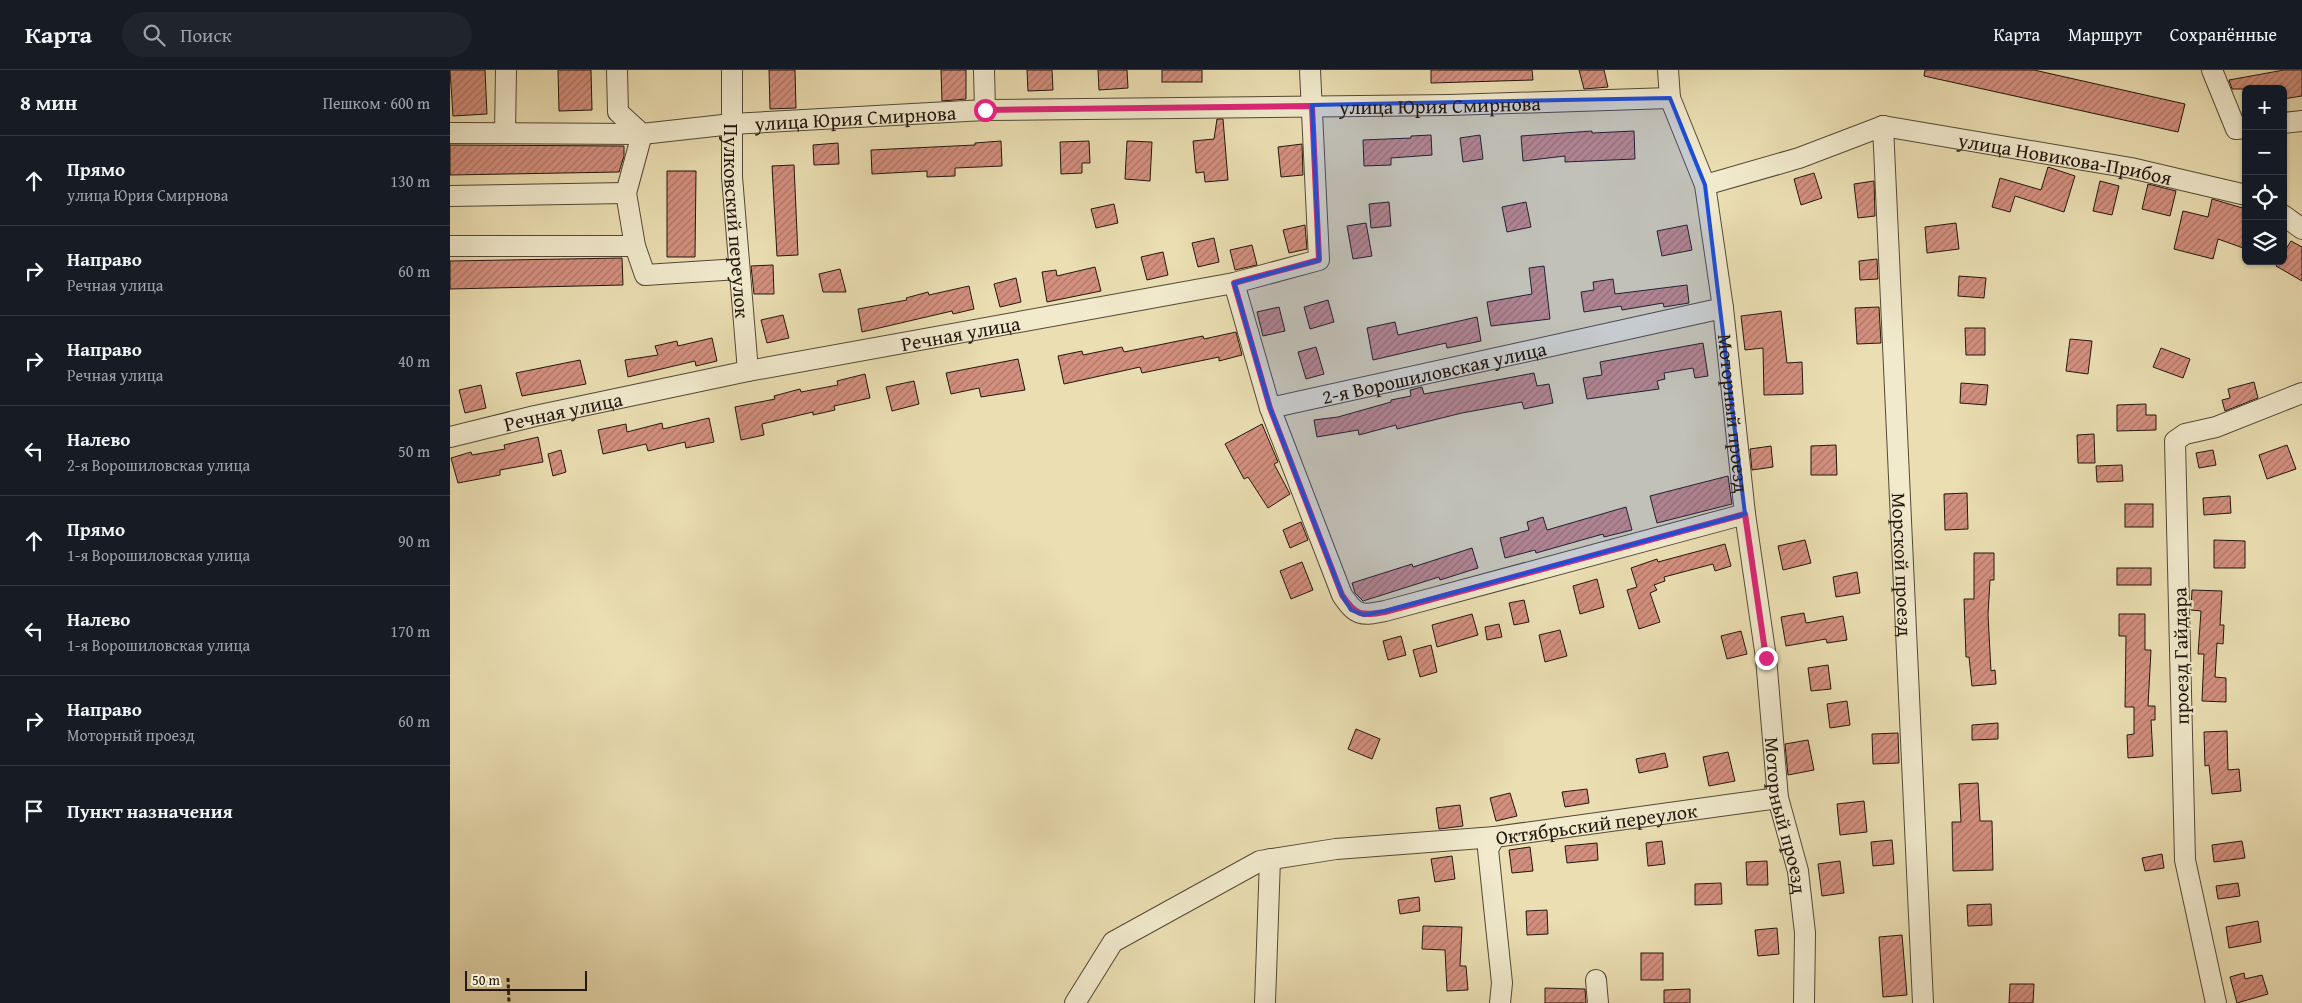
<!DOCTYPE html>
<html lang="ru">
<head>
<meta charset="utf-8">
<style>
	:root { --surface:#171b24; --page:#20242c; --text:#f1f3f6; --muted:#9ea1a6; --line:#363941 }
	body { margin:0; font-family:"Gentium Book Plus",serif; background:var(--page); color:var(--text) }
	.controls { position:absolute; right:15px; top:15px; display:grid; overflow:hidden; border-radius:8px; box-shadow:0 1px 4px #0004 }
	.controls button { width:45px; height:45px; display:grid; place-items:center; padding:0; border:0; border-bottom:1px solid var(--line); background:var(--surface); color:var(--text); font:25px sans-serif }
	.scale { position:absolute; left:15px; bottom:12px; width:122px; box-sizing:border-box; padding-left:5px; border:2px solid #22160d; border-top:0; font-size:14px; line-height:18px; white-space:nowrap; color:#22160d; -webkit-text-stroke:4px #f1eacd; paint-order:stroke }
	.stop { position:absolute; width:15px; height:15px; margin:-11px; border:4px solid #db2777; border-radius:50%; background:#fff }
	.stop.end { background:#db2777; border-color:#fff; box-shadow:0 1px 5px #0008 }
	.list { margin:0; padding:0; list-style:none }
	h2 { display:flex; justify-content:space-between; align-items:center; height:65px; margin:0; padding:0 20px; font-size:21px }
	h2 small { font-size:16px; font-weight:400; color:var(--muted) }
	.list li { display:grid; grid-template-columns:32px 1fr auto; gap:15px; align-items:center; box-sizing:border-box; height:90px; padding:0 20px; border-top:1px solid var(--line) }
	.list b { display:block; font-size:19px; white-space:nowrap }
	.list p { margin:0; font-size:16px; white-space:nowrap; color:var(--muted) }
	.list em { font-size:16px; font-style:normal; color:var(--muted) }
	.icon { flex:none; width:28px; height:28px; fill:none; stroke:currentColor; stroke-width:2; stroke-linecap:round; stroke-linejoin:round }
	.map { position:relative; flex:none; width:1852px; height:933px; overflow:hidden }
	header { display:flex; align-items:center; gap:30px; box-sizing:border-box; height:70px; padding:0 25px; background:var(--surface); border-bottom:1px solid var(--line) }
	header strong { font-size:24px }
	nav { display:flex; gap:28px; margin-inline-start:auto; font-size:18px }
	.search { width:350px; height:45px; background:var(--page); display:flex; align-items:center; gap:12px; box-sizing:border-box; padding:0 18px; border-radius:28px; color:var(--muted); font-size:19px }
	main { display:flex }
	aside { flex:1; background:var(--surface) }
	.map>svg:first-child { display:block }
	.building { fill:url(#building-hatch); stroke:#22160d }
	.lines { fill:none; stroke-linecap:round; stroke-linejoin:round }
	.minor-casing { stroke:#544836; stroke-width:22 }
	.path { stroke:#22160d; stroke-width:3; stroke-dasharray:4 2.5; stroke-linecap:butt }
	.minor { stroke:#f1eacd; stroke-width:20 }
	.route { stroke:#db2777; stroke-width:6 }
	.marked { fill:#1d4ed8; fill-opacity:0.2; stroke:#1d4ed8; stroke-width:4; stroke-linejoin:round }
	.labels { text-anchor:middle; dominant-baseline:central; stroke-width:4.5; stroke-linejoin:round; paint-order:stroke }
	.street-label { font-size:20px; fill:#22160d; stroke:#f1eacd }
</style>
</head>
<body>
<header>
<strong>Карта</strong>
<div class="search"><svg class="icon" aria-label="search" viewBox="0 0 24 24"><circle cx="10" cy="10" r="6"/><path d="M15 15l6 6"/></svg>Поиск</div>
<nav><a>Карта</a><a>Маршрут</a><a>Сохранённые</a></nav>
</header>
<main>
<aside>
<h2>8 мин<small>Пешком · 600 m</small></h2>
<ul class="list">
<li><svg class="icon" aria-label="ahead" viewBox="0 0 24 24"><path d="M12 20V5M6 11l6-6 6 6"/></svg><div><b>Прямо</b><p>улица Юрия Смирнова</p></div><em>130 m</em></li>
<li><svg class="icon" aria-label="right" viewBox="0 0 24 24"><path d="M7 20v-9h11M14 6l5 5-5 5"/></svg><div><b>Направо</b><p>Речная улица</p></div><em>60 m</em></li>
<li><svg class="icon" aria-label="right" viewBox="0 0 24 24"><path d="M7 20v-9h11M14 6l5 5-5 5"/></svg><div><b>Направо</b><p>Речная улица</p></div><em>40 m</em></li>
<li><svg class="icon" aria-label="left" viewBox="0 0 24 24"><path d="M17 20v-9H6M10 6l-5 5 5 5"/></svg><div><b>Налево</b><p>2-я Ворошиловская улица</p></div><em>50 m</em></li>
<li><svg class="icon" aria-label="ahead" viewBox="0 0 24 24"><path d="M12 20V5M6 11l6-6 6 6"/></svg><div><b>Прямо</b><p>1-я Ворошиловская улица</p></div><em>90 m</em></li>
<li><svg class="icon" aria-label="left" viewBox="0 0 24 24"><path d="M17 20v-9H6M10 6l-5 5 5 5"/></svg><div><b>Налево</b><p>1-я Ворошиловская улица</p></div><em>170 m</em></li>
<li><svg class="icon" aria-label="right" viewBox="0 0 24 24"><path d="M7 20v-9h11M14 6l5 5-5 5"/></svg><div><b>Направо</b><p>Моторный проезд</p></div><em>60 m</em></li>
<li><svg class="icon" aria-label="arrive" viewBox="0 0 24 24"><path d="M6 21V4h12l-3 4 3 4H6"/></svg><div><b>Пункт назначения</b></div></li>
</ul>
</aside>
<div class="map">
<svg width="1852" height="933" viewBox="0 0 1852 933">
	<defs>
		<pattern id="building-hatch" width="6" height="6" patternUnits="userSpaceOnUse" patternTransform="scale(1.25)"><rect width="6" height="6" fill="#d4907f"/><path d="M-1 1l2-2M0 6l6-6M5 7l2-2" fill="none" stroke="#ac7566"/></pattern>
	</defs>
	<rect width="100%" height="100%" fill="#eadeb2"/>
	<filter id="stains"><feTurbulence type="fractalNoise" baseFrequency=".004" numOctaves="4"/><feColorMatrix values="0 0 0 0 .2 0 0 0 0 .09 0 0 0 0 .02 0 0 0 .5 -.17"/></filter>
	<radialGradient id="worn" r=".72"><stop offset=".6" stop-color="#630" stop-opacity="0"/><stop offset="1" stop-color="#630" stop-opacity=".3"/></radialGradient>
	<g class="building">
		<path d="M0,0H35L37,44L3,46Z"/>
		<path d="M108,0H141L142,40L109,41Z"/>
		<path d="M319,0H345L346,38L320,39Z"/>
		<path d="M491,0H516V29L492,31Z"/>
		<path d="M577,0H602L603,20L578,21Z"/>
		<path d="M648,0H677L678,18L649,20Z"/>
		<rect x="712" y="0" width="40" height="12"/>
		<path d="M981,0H1082L1083,10L981,13Z"/>
		<path d="M1129,0H1154L1158,17L1134,19Z"/>
		<path d="M1475,0H1584L1735,34L1728,62L1474,6Z"/>
		<path d="M1834,0H1852V26L1833,29V19H1782L1779,10Z"/>
		<path d="M767,49H773L778,110L755,112L754,102L746,103L743,71L764,69Z"/>
		<path d="M1142,61V63L1184,61L1185,89L1115,92V86L1073,91L1071,66Z"/>
		<path d="M981,65L982,85L941,88V95L914,96L913,70L961,68V66Z"/>
		<path d="M1030,65L1033,89L1013,92L1010,68Z"/>
		<path d="M551,71L552,96L505,98V106L477,107V101L422,104L421,80L525,75V73Z"/>
		<path d="M639,71L640,93H632V103L611,104L610,72Z"/>
		<path d="M677,71L702,72L700,111L675,109Z"/>
		<path d="M388,73L389,94L364,95L363,75Z"/>
		<path d="M852,74L853,105L831,107L828,77Z"/>
		<path d="M0,75L174,76V86L169,102L0,105Z"/>
		<path d="M344,95L348,185L327,186L322,96Z"/>
		<path d="M1598,97L1625,106L1614,142L1565,126L1560,142L1542,137L1550,108L1591,120Z"/>
		<path d="M217,101H246L245,187H217Z"/>
		<path d="M1364,103L1372,128L1351,135L1344,109Z"/>
		<path d="M1424,111L1425,146L1408,148L1404,114Z"/>
		<path d="M1650,111L1669,116L1662,145L1643,141Z"/>
		<path d="M1698,114L1726,121L1720,146L1692,139Z"/>
		<path d="M1762,129L1796,139V179L1768,169L1763,189L1724,179L1733,141L1758,147Z"/>
		<path d="M939,132L941,156L921,158L919,134Z"/>
		<path d="M1076,132L1081,157L1057,162L1052,137Z"/>
		<path d="M664,134L668,153L646,158L641,139Z"/>
		<path d="M916,153L922,186L903,189L897,156Z"/>
		<path d="M1506,153L1509,179L1477,183L1475,157Z"/>
		<path d="M855,155L857,179L839,183L833,160Z"/>
		<path d="M1237,155L1242,180L1212,186L1207,161Z"/>
		<path d="M764,168L769,192L748,197L742,173Z"/>
		<path d="M1841,171L1852,177V211L1826,196L1829,191H1833V184Z"/>
		<path d="M802,175L807,195L785,200L780,180Z"/>
		<path d="M713,182L718,205L697,210L691,187Z"/>
		<path d="M172,188L173,215L0,219V191Z"/>
		<path d="M1427,189L1428,209L1410,210L1409,191Z"/>
		<path d="M323,195L324,224H304L301,196Z"/>
		<path d="M1094,196L1100,249L1041,256L1037,232L1082,224L1079,198Z"/>
		<path d="M645,197L651,221L597,232L592,202L606,200L607,206Z"/>
		<path d="M390,199L396,222H373L369,204Z"/>
		<path d="M1509,206L1536,208L1534,228L1508,226Z"/>
		<path d="M566,208L571,232L550,237L544,214Z"/>
		<path d="M1163,209L1165,224L1237,215L1239,233L1214,237L1213,233L1172,240L1171,236L1134,242L1131,222L1144,220L1143,212Z"/>
		<path d="M519,216L524,239L503,244L502,241L412,262L408,239L457,230L456,228L478,222L479,225Z"/>
		<path d="M878,230L884,252L860,259L854,237Z"/>
		<path d="M829,237L835,261L813,266L807,242Z"/>
		<path d="M1429,237L1431,273L1407,274L1405,238Z"/>
		<path d="M1331,241L1337,293L1352,292L1353,324L1314,325L1313,278L1295,280L1291,246Z"/>
		<path d="M333,245L339,268L317,273L311,250Z"/>
		<path d="M1027,247L1031,271L997,278L996,273L923,290L917,258L945,252L948,265Z"/>
		<path d="M1515,258H1535V285H1516Z"/>
		<path d="M786,262L792,285L769,291V287L692,303L690,297L614,314L608,286L632,281L633,285L672,277L674,282L753,266L754,269Z"/>
		<path d="M262,268L267,291L246,296L245,291L178,307L175,290L208,285L205,276L227,271L228,276Z"/>
		<path d="M1620,269L1642,271L1638,304L1616,301Z"/>
		<path d="M1253,273L1258,306L1245,308L1243,298L1214,303L1215,309L1207,311L1209,319L1137,329L1133,308L1152,305L1150,292Z"/>
		<path d="M866,277L874,304L856,309L848,282Z"/>
		<path d="M1711,278L1740,289L1733,308L1703,297Z"/>
		<path d="M568,289L575,320L531,327L529,318L501,324L496,303Z"/>
		<path d="M130,290L136,314L72,326L66,303Z"/>
		<path d="M1084,303L1087,316L1099,314L1103,333L1074,339L1072,332L1012,343L947,359L946,355L909,365L908,360L867,367L864,350L888,347L941,332V330L961,326L960,320L972,317L974,324Z"/>
		<path d="M415,304L420,328L384,336L385,340L363,345V342L312,354L314,365L291,370L285,337L325,329L324,326L350,319L351,322L388,315L387,311Z"/>
		<path d="M464,311L469,334L442,341L436,317Z"/>
		<path d="M1804,312L1808,328L1775,341L1772,330L1780,328L1778,319Z"/>
		<path d="M1511,313L1538,315L1536,335L1510,333Z"/>
		<path d="M31,315L36,338L15,343L9,320Z"/>
		<path d="M1696,334V345H1706V360L1667,361V335Z"/>
		<path d="M259,348L264,372L236,378L235,372L198,381L196,374L153,384L148,360L176,354L177,362L212,353L213,359Z"/>
		<path d="M812,354L828,392L824,394L840,424L818,438L798,407L794,409L775,374Z"/>
		<path d="M1644,364L1645,393H1628L1627,365Z"/>
		<path d="M88,367L93,392L50,400V405L8,413L1,388L21,382L22,385L55,379L54,375Z"/>
		<path d="M1386,375L1387,405H1361V376Z"/>
		<path d="M1837,375L1846,399L1817,409L1809,385Z"/>
		<path d="M1321,376L1323,397L1302,400L1300,379Z"/>
		<path d="M111,380L116,402L103,406L98,384Z"/>
		<path d="M1763,380L1766,395L1749,398L1746,383Z"/>
		<path d="M1672,395L1673,411L1647,412L1646,396Z"/>
		<path d="M1278,406L1282,434L1207,453L1200,426Z"/>
		<path d="M1517,423L1518,459L1495,460L1494,424Z"/>
		<path d="M1780,426L1781,443L1754,445L1753,428Z"/>
		<rect x="1675" y="434" width="28" height="23"/>
		<path d="M1176,437L1182,460L1154,467L1153,464L1086,483L1085,480L1055,488L1050,468L1079,460L1077,452L1093,447L1097,460Z"/>
		<path d="M851,452L858,470L840,478L833,460Z"/>
		<path d="M1355,470L1361,493L1333,500L1328,476Z"/>
		<path d="M1764,470L1795,471V498H1764Z"/>
		<path d="M1275,474L1281,496L1265,501L1263,494L1214,507L1215,511L1204,515L1207,520L1200,523L1210,552L1189,559L1177,520L1187,517L1181,498L1207,489L1208,492Z"/>
		<path d="M1022,478L1028,498L990,510L989,507L913,531L905,523L902,513L962,494L963,497Z"/>
		<path d="M1524,483H1544V510H1540L1538,545L1541,601L1545,600L1546,614L1522,616L1519,587H1516L1514,529H1524Z"/>
		<path d="M852,492L863,520L841,529L830,501Z"/>
		<rect x="1667" y="498" width="34" height="17"/>
		<path d="M1407,502L1410,523L1386,527L1383,507Z"/>
		<path d="M1147,509L1154,537L1130,544L1123,516Z"/>
		<path d="M1742,520L1772,521L1770,555H1774L1773,574L1767,573L1765,607L1776,608V632L1752,631L1754,584H1748L1751,541L1741,540Z"/>
		<path d="M1074,530L1079,552L1064,555L1059,533Z"/>
		<path d="M1354,543L1356,553L1393,546L1397,570L1377,573L1376,569L1336,576L1331,547Z"/>
		<path d="M1022,544L1028,565L987,577L982,555Z"/>
		<path d="M1669,544H1695V580H1701L1698,636H1705V650H1701L1703,686L1678,688L1677,665L1684,664V637H1675L1676,566H1669Z"/>
		<path d="M1049,554L1052,567L1037,570L1035,557Z"/>
		<path d="M1110,560L1117,586L1095,592L1089,565Z"/>
		<path d="M1291,561L1297,584L1277,589L1271,566Z"/>
		<path d="M951,566L956,585L938,590L933,571Z"/>
		<path d="M981,575L987,602L970,607L963,580Z"/>
		<path d="M1378,595L1381,619L1361,621L1358,598Z"/>
		<path d="M1397,631L1400,655L1380,658L1377,634Z"/>
		<path d="M1548,653V669L1522,670V655Z"/>
		<path d="M906,659L930,669L922,689L898,679Z"/>
		<path d="M1777,661L1778,700L1789,699L1791,721L1762,724L1759,695L1755,696L1754,662Z"/>
		<path d="M1448,663L1449,693L1423,694L1422,664Z"/>
		<path d="M1358,670L1364,700L1338,705L1335,674Z"/>
		<path d="M1278,682L1285,711L1259,716L1253,687Z"/>
		<path d="M1215,683L1218,697L1189,703L1186,689Z"/>
		<path d="M1528,713L1530,751H1542L1543,800L1503,801L1502,752H1511L1509,714Z"/>
		<path d="M1137,719L1139,733L1115,737L1112,722Z"/>
		<path d="M1060,723L1067,746L1046,751L1040,728Z"/>
		<path d="M1414,731L1417,762L1390,765L1387,734Z"/>
		<path d="M1010,735L1013,756L989,759L986,738Z"/>
		<path d="M1442,770L1444,794L1423,796L1421,772Z"/>
		<path d="M1212,771L1215,794L1198,796L1196,773Z"/>
		<path d="M1792,771L1795,788L1764,792L1762,775Z"/>
		<path d="M1147,773L1148,790L1117,793L1115,776Z"/>
		<path d="M1080,777L1083,801L1062,803L1059,780Z"/>
		<path d="M1712,784L1714,798L1695,801L1692,788Z"/>
		<path d="M1002,786L1005,809L985,812L981,789Z"/>
		<path d="M1317,791L1318,815H1297L1296,792Z"/>
		<path d="M1390,791L1394,823L1372,826L1368,794Z"/>
		<path d="M1271,813L1272,834L1245,835V814Z"/>
		<path d="M1788,813L1790,826L1768,829L1766,816Z"/>
		<path d="M969,827L970,841L950,844L948,830Z"/>
		<path d="M1541,834L1542,855L1518,856L1517,835Z"/>
		<path d="M1097,840L1098,864L1077,865L1076,841Z"/>
		<path d="M1808,851L1811,872L1779,878L1776,857Z"/>
		<path d="M973,856L1012,857L1010,896H1016L1018,920L997,921L995,880L972,879Z"/>
		<path d="M1327,858L1329,884L1308,886L1305,860Z"/>
		<path d="M1452,865L1457,925L1433,927L1429,867Z"/>
		<rect x="1191" y="883" width="22" height="27"/>
		<path d="M1794,903L1795,909L1812,905L1818,924L1787,933L1780,907Z"/>
		<path d="M1560,914H1584L1583,933H1559Z"/>
		<path d="M1095,918L1135,919L1136,933H1095Z"/>
		<path d="M1240,919V933H1214V920Z"/>
	</g>
	<g class="lines">
		<defs>
			<g id="minor">
				<path d="M167,0L168,42L192,64L176,123L185,176"/>
				<path id="s1" d="M282,0V107L298,301"/>
				<path d="M534,0L535,40"/>
				<path id="s2" d="M1218,0L1220,28L1255,115L1273,238L1295,444L1316,588L1328,728L1348,801L1355,863L1354,933"/>
				<path d="M1762,0L1786,59L1796,58"/>
				<path d="M1833,53L1852,51"/>
				<path id="s3" d="M1433,56L1473,933"/>
				<path id="s4" d="M1433,56L1681,98L1796,125"/>
				<path id="s5" d="M0,63L192,64L282,54L535,40L1000,35L1220,28"/>
				<path d="M55,63L56,0"/>
				<path d="M1255,115L1349,88L1433,56"/>
				<path d="M0,126L176,123"/>
				<path d="M1833,145L1852,159"/>
				<path d="M0,176H185L195,205L289,199"/>
				<path id="s6" d="M784,213L820,338L1273,238"/>
				<path d="M820,338L892,525C906,546 911,546 935,541L1295,444"/>
				<path id="s7" d="M0,367L85,346L298,301L784,213L869,190L860,0"/>
				<path d="M1146,910L1148,933"/>
				<path d="M625,933L663,872L810,791L886,779L1045,767"/>
				<path d="M815,933L820,789"/>
				<path id="s8" d="M1050,933L1052,913L1038,779L1045,767L1328,728"/>
				<path d="M1766,933L1735,790L1725,371L1735,364L1766,357L1852,323"/>
			</g>
		</defs>
		<use href="#minor" class="minor-casing"/>
		<path class="path" d="M58,908L59,933"/>
		<use href="#minor" class="minor"/>
	</g>
	<g class="lines">
		<path class="route" d="M535,40L862,36L869,190L784,213L820,338L892,525C906,546 911,546 935,542L1295,444L1316,588"/>
	</g>
	<path class="marked" d="M1220,28L1255,115L1295,444L935,541L914,545L901,540L892,525L820,338L784,213L869,190L862,35Z"/>
	<g class="labels">
		<g class="street-label">
			<text stroke="none"><textPath href="#s5" startOffset="991">улица Юрия Смирнова</textPath></text>
			<text stroke="none"><textPath href="#s5" startOffset="406">улица Юрия Смирнова</textPath></text>
			<text stroke="none"><textPath href="#s4" startOffset="185">улица Новикова-Прибоя</textPath></text>
			<text stroke="none"><textPath href="#s1" startOffset="151">Пулковский переулок</textPath></text>
			<text stroke="none"><textPath href="#s7" startOffset="521">Речная улица</textPath></text>
			<text stroke="none"><textPath href="#s6" startOffset="298">2-я Ворошиловская улица</textPath></text>
			<text stroke="none"><textPath href="#s7" startOffset="116">Речная улица</textPath></text>
			<text stroke="none"><textPath href="#s2" startOffset="352">Моторный проезд</textPath></text>
			<text stroke="none"><textPath href="#s3" startOffset="439">Морской проезд</textPath></text>
			<text transform="translate(1730 586) rotate(-91)">проезд Гайдара</text>
			<text stroke="none"><textPath href="#s2" startOffset="758">Моторный проезд</textPath></text>
			<text stroke="none"><textPath href="#s8" startOffset="271">Октябрьский переулок</textPath></text>
		</g>
	</g>
	<rect width="100%" height="100%" filter="url(#stains)"/>
	<rect width="100%" height="100%" fill="url(#worn)"/>
</svg>
<div class="controls">
<button>+</button>
<button>−</button>
<button><svg class="icon" aria-label="locate" viewBox="0 0 24 24"><circle cx="12" cy="12" r="6"/><path d="M12 2v4M12 18v4M2 12h4M18 12h4"/></svg></button>
<button><svg class="icon" aria-label="layers" viewBox="0 0 24 24"><path d="M12 4l9 5-9 5-9-5zM3 14l9 5 9-5"/></svg></button>
</div>
<div class="scale">50 m</div>
<div class="stop" style="left:535px;top:40px"></div>
<div class="stop end" style="left:1316px;top:588px"></div>
</div>
</main>
</body>
</html>
